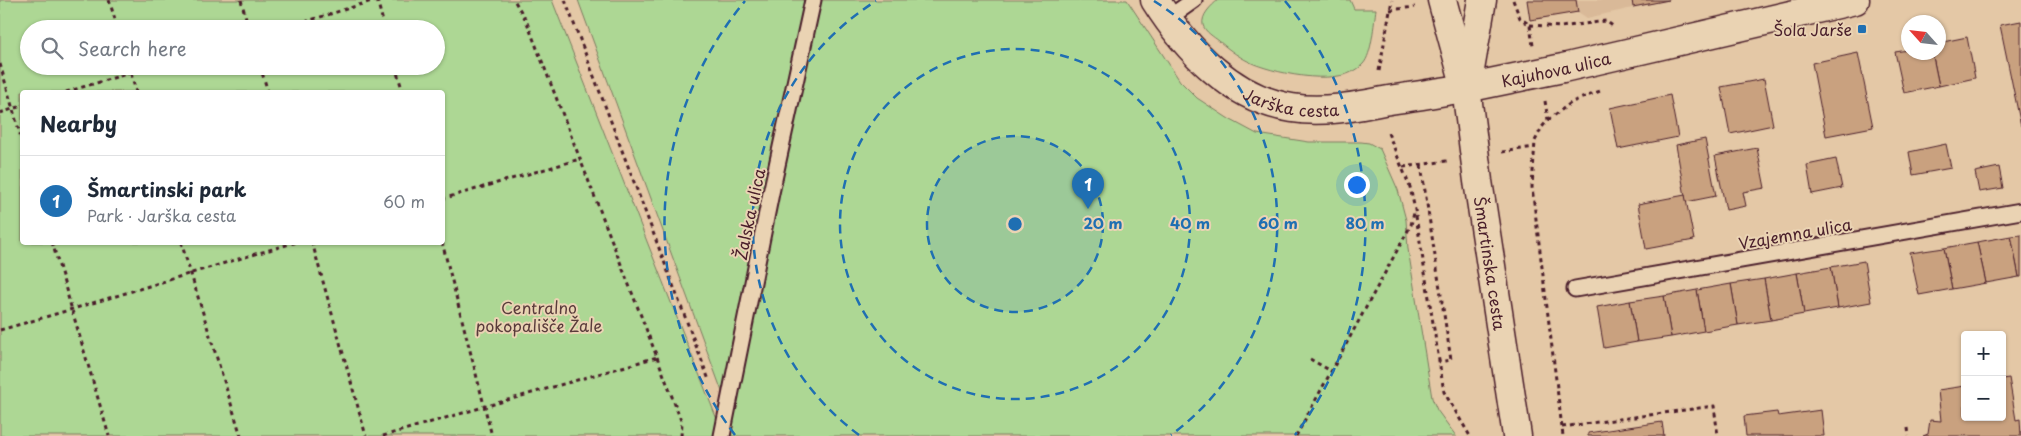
<!DOCTYPE html>
<html lang="en">
<head>
<meta charset="utf-8">
<style>
	:root { --surface:#fff; --page:#f2f2f3; --text:#1f2937; --muted:#747a83; --line:#e0e1e3; --accent:#1f6fb2 }
	body { margin:0; font-family:"Playpen Sans",sans-serif; background:var(--page); color:var(--text) }
	.controls { position:absolute; right:15px; bottom:15px; display:grid; overflow:hidden; border-radius:5px; box-shadow:0 1px 4px #0004 }
	.controls button { width:45px; height:45px; display:grid; place-items:center; padding:0; border:0; border-bottom:1px solid var(--line); background:var(--surface); color:var(--text); font:25px sans-serif }
	.compass { position:absolute; left:1901px; top:15px; width:45px; height:45px; border-radius:50%; background:var(--surface); box-shadow:0 1px 4px #0004; rotate:297deg }
	.you { position:absolute; left:1356px; top:184px; width:18px; height:18px; margin:-12px; border:4px solid #fff; border-radius:50%; background:#1a73e8; box-shadow:0 0 0 8px #1a73e833 }
	.badge { display:grid; place-items:center; width:32px; height:32px; border-radius:50%; background:var(--accent); color:#fff; font-size:16px; font-weight:700 }
	.pin { position:absolute; translate:-50% -41px; filter:drop-shadow(0 1px 2px #0008) }
	.pin::after { content:''; position:absolute; top:26px; width:18px; height:15px; background:inherit; clip-path:polygon(0 0,100% 0,50% 100%) }
	.list { margin:0; padding:0; list-style:none }
	h2 { display:flex; justify-content:space-between; align-items:center; height:65px; margin:0; padding:0 20px; font-size:21px }
	h2 small { font-size:16px; font-weight:400; color:var(--muted) }
	.list li { display:grid; grid-template-columns:32px 1fr auto; gap:15px; align-items:center; box-sizing:border-box; height:90px; padding:0 20px; border-top:1px solid var(--line) }
	.list b { display:block; font-size:19px; white-space:nowrap }
	.list p { margin:0; font-size:16px; white-space:nowrap; color:var(--muted) }
	.list em { font-size:16px; font-style:normal; color:var(--muted) }
	.icon { flex:none; width:28px; height:28px; fill:none; stroke:currentColor; stroke-width:2; stroke-linecap:round; stroke-linejoin:round }
	.map { position:relative; flex:none; width:2021px; height:436px; overflow:hidden }
	.search { position:absolute; background:var(--surface); box-shadow:0 1px 4px #0004; left:20px; top:20px; width:425px; height:55px; display:flex; align-items:center; gap:12px; box-sizing:border-box; padding:0 18px; border-radius:28px; color:var(--muted); font-size:19px }
	.panel { position:absolute; background:var(--surface); box-shadow:0 1px 4px #0004; left:20px; top:90px; width:425px; height:155px; border-radius:5px }
	.map>svg:first-child { display:block }
	.built { fill:#d9b998 }
	.green { fill:#add794; stroke:#7c7b60; fill-rule:evenodd }
	.building { fill:#c9a17f; stroke:#4a1f2b }
	.lines { fill:none; stroke-linecap:round; stroke-linejoin:round }
	.service-casing { stroke:#4a1f2b; stroke-width:19 }
	.tertiary-casing { stroke:#4a1f2b; stroke-width:31 }
	.secondary-casing { stroke:#4a1f2b; stroke-width:31 }
	.primary-casing { stroke:#4a1f2b; stroke-width:31 }
	.path { stroke:#4a1f2b; stroke-width:3; stroke-dasharray:4 4; stroke-linecap:butt }
	.service { stroke:#ead3b3; stroke-width:15 }
	.tertiary { stroke:#ead3b3; stroke-width:28 }
	.secondary { stroke:#ead3b3; stroke-width:28 }
	.primary { stroke:#ead3b3; stroke-width:28 }
	.ring { fill:none; stroke:#1f6fb2; stroke-width:2.5; stroke-dasharray:9 6 }
	.poi-dot { fill:#1f6fb2; stroke:#ead3b3; stroke-width:2 }
	.labels { text-anchor:middle; dominant-baseline:central; stroke-width:4; stroke-linejoin:round; paint-order:stroke }
	.poi-label { font-size:16px; fill:#4a1f2b; stroke:#ead3b3; text-anchor:end }
	.street-label { font-size:16px; fill:#4a1f2b; stroke:#ead3b3 }
	.park-label { font-size:16px; fill:#593b3b; stroke:#ead3b3 }
	.centre { fill:#1f6fb2; stroke:#ead3b3; stroke-width:2.5 }
	.ring-label { font-size:15px; text-anchor:middle; font-weight:bold; fill:#1f6fb2; stroke:#ead3b3; stroke-width:4; stroke-linejoin:round; paint-order:stroke }
</style>
</head>
<body>
<div class="map">
<svg width="2021" height="436" viewBox="0 0 2021 436">
	<rect width="100%" height="100%" fill="#e4c8a6"/>
	<filter id="ink" filterUnits="userSpaceOnUse"><feTurbulence type="fractalNoise" baseFrequency=".02" numOctaves="2"/><feDisplacementMap in="SourceGraphic" scale="10" xChannelSelector="R" yChannelSelector="G"/><feConvolveMatrix kernelMatrix="1 2 1 2 8 2 1 2 1" color-interpolation-filters="sRGB"/></filter>
	<g filter="url(#ink)">
		<path class="built" d="M1527,0H1669L1587,18L1578,12L1530,20Z"/>
		<g class="green">
			<path d="M0,0H552L718,422L716,436H0ZM29,29H436V66H29ZM22,92H442V242H22Z"/>
			<path d="M578,0H806L724,397Z"/>
			<path d="M819,0H1127L1180,81L1197,98L1229,119L1257,134L1309,142H1361L1369,143L1380,149L1398,190L1406,220L1408,249L1432,398L1437,410L1456,436H730L761,273Z"/>
			<path d="M1218,0H1350L1354,9H1376C1374,22 1372,55 1363,64C1343,88 1279,74 1254,64C1242,59 1229,50 1219,41C1214,37 1205,32 1203,25C1201,15 1211,6 1218,0Z"/>
		</g>
		<g class="building">
			<path d="M1527,0H1576L1578,12L1530,20Z"/>
			<path d="M1632,0H1669L1633,7Z"/>
			<path d="M2021,21V126L2000,25Z"/>
			<path d="M1967,37L1975,78L1939,86L1932,52H1938V43Z"/>
			<path d="M1908,50V52H1932L1939,86L1904,93L1895,52Z"/>
			<path d="M1858,53L1873,127L1826,136L1812,63Z"/>
			<path d="M1764,79L1773,125L1730,134L1721,87Z"/>
			<path d="M1670,95L1678,137L1618,149L1610,108Z"/>
			<path d="M1705,139L1716,196L1686,202L1676,145Z"/>
			<path d="M1946,144L1951,168L1913,175L1909,152Z"/>
			<path d="M1757,148L1765,188L1743,192L1746,206L1726,210L1715,156Z"/>
			<path d="M1836,159L1842,188L1812,194L1807,165Z"/>
			<path d="M1999,167L2003,188L1979,192L1975,172Z"/>
			<path d="M1685,195L1694,240L1646,249L1638,204Z"/>
			<path d="M2021,235V277H2019L2011,236Z"/>
			<path d="M2011,236L2019,277L1986,283L1977,242Z"/>
			<path d="M1977,242L1986,283L1952,289L1944,248Z"/>
			<path d="M1944,248L1952,289L1919,295L1910,253Z"/>
			<path d="M1864,261L1871,302L1838,308L1831,267Z"/>
			<path d="M1831,267L1838,308L1804,314L1797,273Z"/>
			<path d="M1797,273L1804,314L1771,320L1764,279Z"/>
			<path d="M1764,279L1771,320L1738,325L1731,284Z"/>
			<path d="M1731,284L1738,325L1704,331L1697,290Z"/>
			<path d="M1697,290L1704,331L1671,337L1664,296Z"/>
			<path d="M1664,296L1671,337L1637,342L1630,301Z"/>
			<path d="M1630,301L1637,342L1604,348L1597,307Z"/>
			<path d="M2009,378L2016,420L2020,419L2021,436H1923L1928,434L1930,420L1941,421L1938,390L1965,386V417H2002V379Z"/>
			<path d="M1821,410L1824,436H1746L1744,416L1777,412L1778,416Z"/>
			<path d="M1662,422L1664,436H1588V433Z"/>
		</g>
		<g class="lines">
			<defs>
				<g id="service">
					<path d="M1167,19L1194,0"/>
					<path d="M1575,289L2021,211"/>
					<path d="M722,436L771,193L813,0"/>
				</g>
				<g id="tertiary">
					<path id="s1" d="M1155,0C1186,49 1232,99 1292,108C1322,113 1353,107 1383,101C1411,97 1439,92 1466,88"/>
				</g>
				<g id="secondary">
					<path id="s2" d="M1466,88L1563,68L1855,0"/>
				</g>
				<g id="primary">
					<path id="s3" d="M1442,0L1466,88L1478,181L1517,436"/>
					<path d="M1468,81L1482,0"/>
				</g>
			</defs>
			<use href="#service" class="service-casing"/>
			<use href="#tertiary" class="tertiary-casing"/>
			<use href="#secondary" class="secondary-casing"/>
			<use href="#primary" class="primary-casing"/>
			<g class="path">
				<path d="M109,0L118,29"/>
				<path d="M241,0L249,29"/>
				<path d="M377,0L385,29"/>
				<path d="M565,0L709,380"/>
				<path d="M1513,0L1520,18L1530,25L1533,46"/>
				<path d="M1390,10L1415,7"/>
				<path d="M1530,25L1561,27L1606,21L1614,27"/>
				<path d="M282,29L375,0"/>
				<path d="M0,64L22,141"/>
				<path d="M129,66L136,92"/>
				<path d="M260,66L268,92"/>
				<path d="M395,66L403,92"/>
				<path d="M1379,71L1392,0"/>
				<path d="M66,92L153,66"/>
				<path d="M1545,101L1548,120L1542,127L1535,141L1532,187L1563,436"/>
				<path d="M0,113L22,106"/>
				<path d="M1548,120L1572,102L1600,91"/>
				<path d="M1388,133L1410,187L1415,210L1444,392L1470,436"/>
				<path d="M1502,152L1534,147"/>
				<path d="M1421,165L1451,360L1438,362"/>
				<path d="M1403,167L1447,161"/>
				<path d="M442,199L580,159"/>
				<path d="M52,242L109,436"/>
				<path d="M181,242L241,436"/>
				<path d="M312,242L366,436"/>
				<path d="M442,242L492,436"/>
				<path d="M0,330C100,302 198,270 297,242"/>
				<path d="M657,357L682,423L681,436"/>
				<path d="M1310,359L1331,371"/>
				<path d="M1562,427L1714,406L1718,436"/>
				<path d="M1908,428L1909,436"/>
				<path d="M383,436L657,357L526,20L514,0"/>
				<path d="M1296,436L1411,225L1414,213"/>
			</g>
			<use href="#service" class="service"/>
			<use href="#tertiary" class="tertiary"/>
			<use href="#secondary" class="secondary"/>
			<use href="#primary" class="primary"/>
		</g>
	</g>
	<circle cx="1015" cy="224" r="88" fill="#1f6fb2" fill-opacity=".12"/>
	<g class="ring">
		<circle cx="1015" cy="224" r="88"/>
		<circle cx="1015" cy="224" r="175"/>
		<path d="M859 435A263 263 0 0 1 876 1M1154 1A263 263 0 0 1 1171 435"/>
		<path d="M735 435A350 350 0 0 1 745 1M1285 1A350 350 0 0 1 1295 435"/>
	</g>
	<rect class="poi-dot" x="1857" y="24" width="10" height="10" rx="2.5"/>
	<g class="labels">
		<g class="poi-label">
			<text x="1852" y="29">Šola Jarše</text>
		</g>
		<g class="street-label">
			<text stroke="none"><textPath href="#s2" startOffset="92">Kajuhova ulica</textPath></text>
			<text stroke="none"><textPath href="#s1" startOffset="178">Jarška cesta</textPath></text>
			<text transform="translate(749 214) rotate(-78)">Žalska ulica</text>
			<text transform="translate(1795 233) rotate(-10)">Vzajemna ulica</text>
			<text stroke="none"><textPath href="#s3" startOffset="268">Šmartinska cesta</textPath></text>
		</g>
		<g class="park-label">
			<text x="539" y="307">Centralno<tspan x="539" dy="18">pokopališče Žale</tspan></text>
		</g>
	</g>
	<circle cx="1015" cy="224" r="8" class="centre"/>
	<g class="ring-label">
		<text x="1103" y="229">20 m</text>
		<text x="1190" y="229">40 m</text>
		<text x="1278" y="229">60 m</text>
		<text x="1365" y="229">80 m</text>
	</g>
</svg>
<div class="controls">
<button>+</button>
<button>−</button>
</div>
<svg class="compass" viewBox="-18 -18 36 36"><path d="M0-13l5 13h-10z" fill="#e53935"/><path d="M0 13l5-13h-10z" fill="#747a83"/></svg>
<div class="you"></div>
<div class="pin badge" style="left:1088px;top:209px">1</div>
<div class="search"><svg class="icon" aria-label="search" viewBox="0 0 24 24"><circle cx="10" cy="10" r="6"/><path d="M15 15l6 6"/></svg>Search here</div>
<section class="panel">
<h2>Nearby<small></small></h2>
<ul class="list">
<li><span class="badge">1</span><div><b>Šmartinski park</b><p>Park · Jarška cesta</p></div><em>60 m</em></li>
</ul>
</section>
</div>
</body>
</html>
